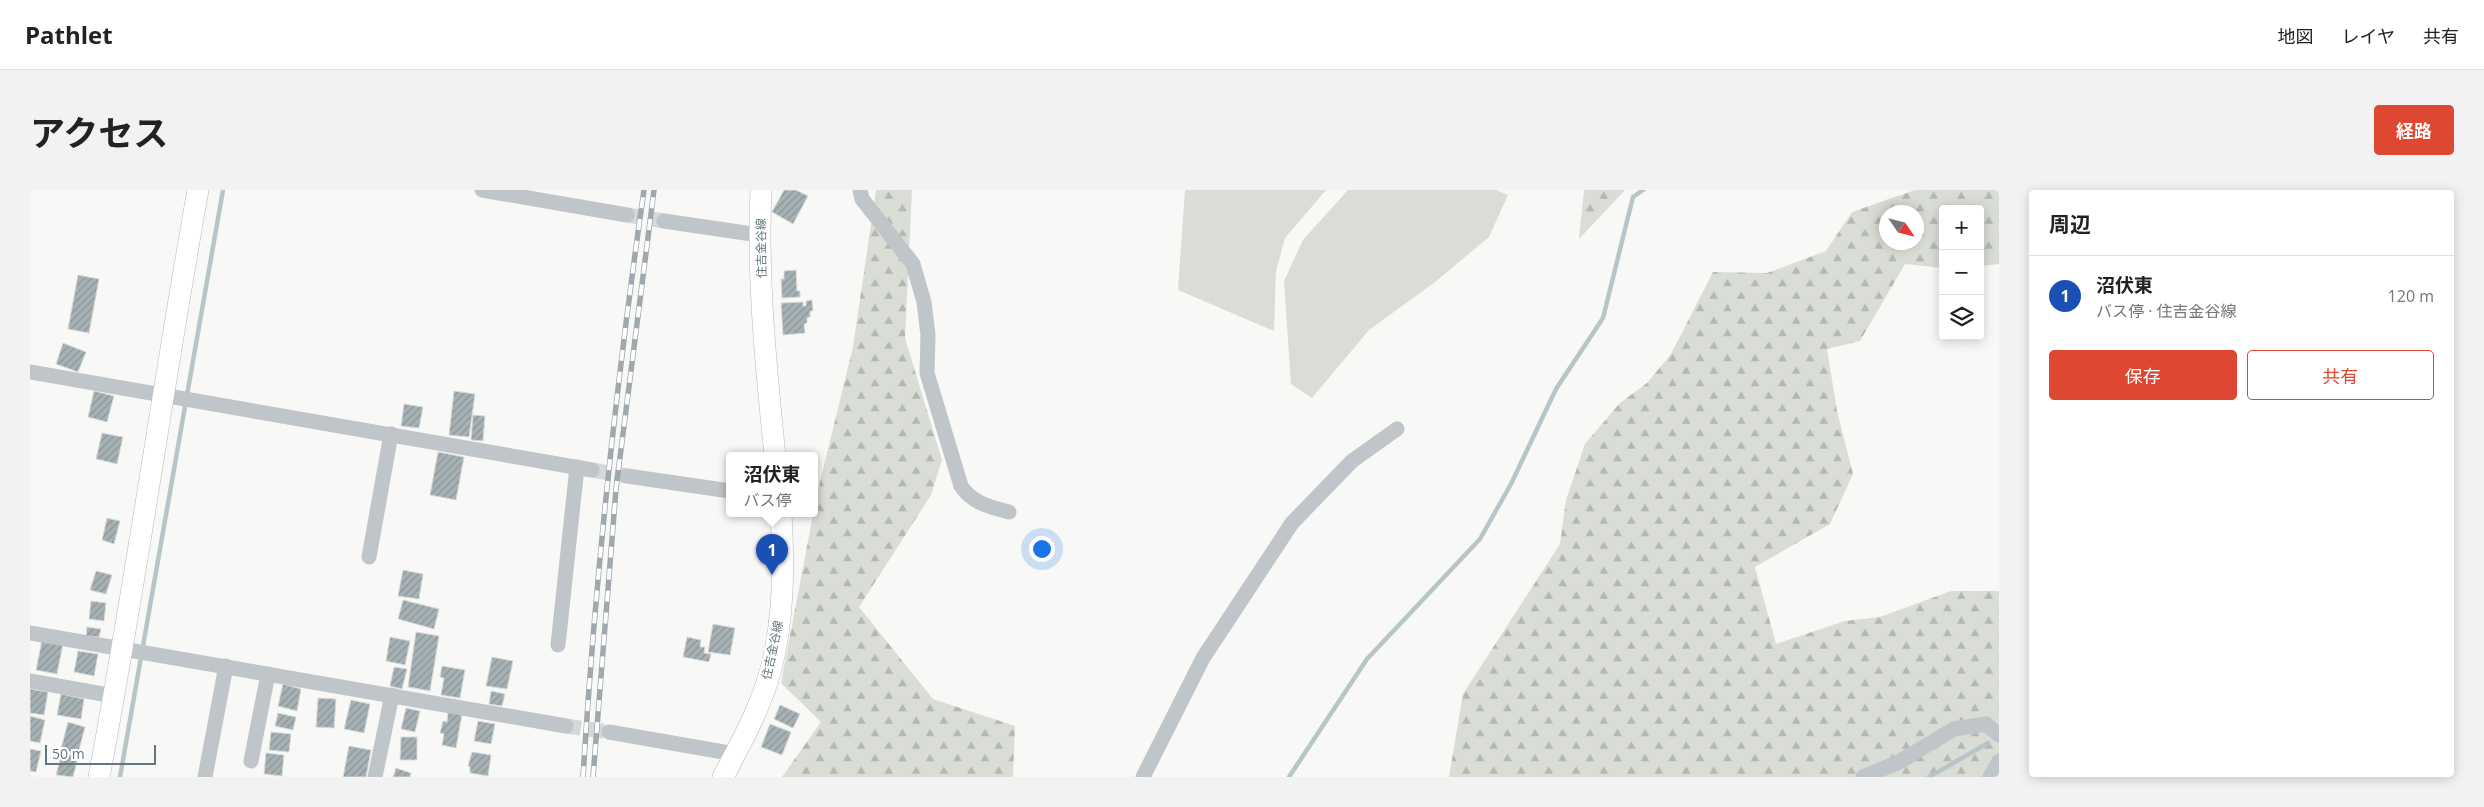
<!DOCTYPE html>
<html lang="ja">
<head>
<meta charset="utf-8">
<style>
	:root { --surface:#fff; --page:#f2f2f2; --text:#222; --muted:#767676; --line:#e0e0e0; --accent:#de4731 }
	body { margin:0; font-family:"Open Sans","Noto Sans JP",sans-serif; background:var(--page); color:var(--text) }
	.controls { position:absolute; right:15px; top:15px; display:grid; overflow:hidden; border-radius:5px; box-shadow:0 2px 12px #0003 }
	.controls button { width:45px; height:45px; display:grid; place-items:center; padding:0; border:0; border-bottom:1px solid var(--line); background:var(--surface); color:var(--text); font:25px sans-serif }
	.compass { position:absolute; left:1849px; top:15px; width:45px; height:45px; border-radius:50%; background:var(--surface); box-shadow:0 2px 12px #0003; rotate:125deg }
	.scale { position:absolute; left:15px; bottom:12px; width:111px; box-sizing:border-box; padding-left:5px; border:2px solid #647780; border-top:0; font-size:14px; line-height:18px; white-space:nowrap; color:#647780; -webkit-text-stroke:4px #fff; paint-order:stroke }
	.you { position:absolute; left:1011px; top:358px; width:18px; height:18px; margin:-12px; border:4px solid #fff; border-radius:50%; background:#1a73e8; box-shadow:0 0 0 8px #1a73e833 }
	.badge { display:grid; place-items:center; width:32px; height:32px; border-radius:50%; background:var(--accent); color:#fff; font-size:16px; font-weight:700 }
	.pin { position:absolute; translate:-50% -41px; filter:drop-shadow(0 1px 2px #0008) }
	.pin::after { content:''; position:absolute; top:26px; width:18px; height:15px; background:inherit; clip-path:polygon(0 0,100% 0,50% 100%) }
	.popup { position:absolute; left:696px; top:262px; width:92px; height:65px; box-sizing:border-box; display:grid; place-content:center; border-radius:5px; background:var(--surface); filter:drop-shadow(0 1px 4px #0005); font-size:16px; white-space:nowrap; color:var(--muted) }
	.popup b { font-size:19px; color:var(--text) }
	.popup::after { content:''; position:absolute; left:50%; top:100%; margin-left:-10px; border:10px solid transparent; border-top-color:var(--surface) }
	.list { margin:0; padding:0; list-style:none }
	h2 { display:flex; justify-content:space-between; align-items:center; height:65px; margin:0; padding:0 20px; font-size:21px }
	h2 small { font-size:16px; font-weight:400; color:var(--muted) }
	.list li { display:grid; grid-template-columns:32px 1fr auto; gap:15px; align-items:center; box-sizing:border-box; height:80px; padding:0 20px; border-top:1px solid var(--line) }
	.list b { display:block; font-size:19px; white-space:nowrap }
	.list p { margin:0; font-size:16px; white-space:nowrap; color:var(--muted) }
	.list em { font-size:16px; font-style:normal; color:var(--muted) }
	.actions { display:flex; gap:10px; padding:15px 20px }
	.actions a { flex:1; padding:11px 0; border:1px solid var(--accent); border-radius:5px; text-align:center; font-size:18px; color:var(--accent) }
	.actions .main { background:var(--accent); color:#fff }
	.icon { flex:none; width:28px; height:28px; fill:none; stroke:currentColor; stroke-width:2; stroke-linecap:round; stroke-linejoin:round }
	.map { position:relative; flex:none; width:1969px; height:587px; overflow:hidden; border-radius:5px }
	header { display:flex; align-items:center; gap:30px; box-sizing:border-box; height:70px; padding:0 25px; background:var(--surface); border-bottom:1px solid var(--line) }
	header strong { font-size:24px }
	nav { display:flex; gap:28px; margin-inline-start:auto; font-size:18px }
	.intro { display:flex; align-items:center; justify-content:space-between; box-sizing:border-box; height:120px; padding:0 30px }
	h1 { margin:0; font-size:35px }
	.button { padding:12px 22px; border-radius:5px; background:var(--accent); color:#fff; font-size:18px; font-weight:700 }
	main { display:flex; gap:30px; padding:0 30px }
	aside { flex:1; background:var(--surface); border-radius:5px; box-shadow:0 2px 12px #0003 }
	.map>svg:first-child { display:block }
	.grass { fill:#d9ddd5 }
	.forest { fill:url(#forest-firs); fill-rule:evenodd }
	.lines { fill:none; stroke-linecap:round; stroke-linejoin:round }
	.stream { stroke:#b7c5c8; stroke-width:4.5 }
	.building { fill:url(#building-hatch); stroke:#dadad8 }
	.street-tunnel { stroke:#d3d8d8; stroke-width:15; stroke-dasharray:15 8; stroke-linecap:butt }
	.secondary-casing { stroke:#b2b9bc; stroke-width:22 }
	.street { stroke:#bfc5c8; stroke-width:15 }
	.secondary { stroke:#fff; stroke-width:21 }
	.rail-casing { stroke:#9fa8ac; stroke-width:5.5 }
	.rail { stroke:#fff; stroke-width:4; stroke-dasharray:11; stroke-linecap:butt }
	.labels { text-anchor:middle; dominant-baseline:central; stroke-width:5; stroke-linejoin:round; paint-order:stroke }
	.street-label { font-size:12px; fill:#647780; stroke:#fff }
</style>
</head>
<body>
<header>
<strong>Pathlet</strong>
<nav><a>地図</a><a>レイヤ</a><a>共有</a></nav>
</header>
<div class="intro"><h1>アクセス</h1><a class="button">経路</a></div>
<main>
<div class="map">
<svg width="1969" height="587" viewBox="0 0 1969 587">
	<defs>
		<pattern id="forest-firs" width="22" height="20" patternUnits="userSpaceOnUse" patternTransform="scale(1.25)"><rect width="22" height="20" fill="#d9ddd5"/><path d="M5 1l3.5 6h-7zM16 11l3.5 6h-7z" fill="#b4b8b2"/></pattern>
		<pattern id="building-hatch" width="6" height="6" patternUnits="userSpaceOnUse" patternTransform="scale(1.25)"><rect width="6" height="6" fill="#a6b1b5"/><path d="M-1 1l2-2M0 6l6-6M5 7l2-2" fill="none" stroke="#8b9598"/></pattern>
	</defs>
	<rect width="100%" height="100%" fill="#f8f8f6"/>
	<g class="grass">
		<path d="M1155,0H1296L1255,48L1246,81L1244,141L1148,100Z"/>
		<path d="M1318,0H1466L1478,5L1459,47L1405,92L1339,140L1282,208L1261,194L1254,91L1273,50Z"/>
	</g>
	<g class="forest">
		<path d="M846,0H882L875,148L912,270L901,305L829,417L903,509L985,536L983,587H752L791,532L751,493L787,304L823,157Z"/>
		<path d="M1554,0H1595L1549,49Z"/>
		<path d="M1885,0H1969V74L1950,76V19H1913V78L1875,74L1830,151L1797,159L1807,221L1823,284L1800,334L1725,377L1746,454L1815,431L1850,427L1921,401H1969V587H1419L1433,504L1530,354L1536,310L1555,254L1590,213L1617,193L1641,164L1683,82L1737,83L1796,61L1822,22ZM1856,22H1886V52H1856Z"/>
	</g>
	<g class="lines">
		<g class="stream">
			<path d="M90,587L193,0"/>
			<path d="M1259,587L1337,469L1450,349L1481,294L1526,199L1573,128L1603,7L1613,0"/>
			<path d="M1899,587L1958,553"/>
		</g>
	</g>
	<g class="building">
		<path d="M754,0H766L778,6L763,34L742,22Z"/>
		<path d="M766,80L767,101H770V107L752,108L751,89H754V81Z"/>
		<path d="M48,85L69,89L59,143L38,139Z"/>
		<path d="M782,110L783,121H780V127L777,128V133L774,134L775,143L753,145L751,113L773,112V116H776V111Z"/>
		<path d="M33,153L56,162L48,182L26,174Z"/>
		<path d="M64,201L84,206L77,232L58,227Z"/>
		<path d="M424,201L445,204L439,247L419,245Z"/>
		<path d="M374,214L393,217L389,238L371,236Z"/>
		<path d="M443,225L455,226L453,251L441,250Z"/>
		<path d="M72,243L93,247L87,274L66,269Z"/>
		<path d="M408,262L434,267L426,310L400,305Z"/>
		<path d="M77,328L90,331L84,354L72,350Z"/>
		<path d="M373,380L393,384L389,409L368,406Z"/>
		<path d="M66,381L82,385L76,404L60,400Z"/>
		<path d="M373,410L409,419L404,439L368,429Z"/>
		<path d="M61,411L76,413L74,431L59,429Z"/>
		<path d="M683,434L705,438L700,465L678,462Z"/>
		<path d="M57,437L71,439L69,447L56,446Z"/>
		<path d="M386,442L409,446L400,501L378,497Z"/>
		<path d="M360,447L380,451L375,475L356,471Z"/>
		<path d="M657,447L671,450L670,457H675L674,463L681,464L679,472L653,467Z"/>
		<path d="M12,450L33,454L27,484L6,480Z"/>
		<path d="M48,461L68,464L64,486L44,482Z"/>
		<path d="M462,467L483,471L477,499L456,496Z"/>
		<path d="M412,476L435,480L430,508L411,505L414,488L410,487Z"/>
		<path d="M364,477L377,479L372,499L360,496Z"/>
		<path d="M253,494L271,499L267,521L248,516Z"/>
		<path d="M0,499L18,502L14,525L0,523Z"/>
		<path d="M461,501L475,504L472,516L459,514Z"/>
		<path d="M31,504L54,509L51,529L27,525Z"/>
		<path d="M288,508L306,509L304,538L286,537Z"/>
		<path d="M321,510L340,514L334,543L314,539Z"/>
		<path d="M750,515L770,524L763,538L744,529Z"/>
		<path d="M376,518L390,521L385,542L371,539Z"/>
		<path d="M418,522L432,524L426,558L412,555L414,544L410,543L413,531L417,532Z"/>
		<path d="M248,523L266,527L263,540L245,536Z"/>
		<path d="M0,526L15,530L10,553L0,551Z"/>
		<path d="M448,531L465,534L461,554L444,551Z"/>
		<path d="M38,532L55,537L48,564L31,559Z"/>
		<path d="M740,534L761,542L752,565L731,557Z"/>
		<path d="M241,542L261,544L259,562L239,560Z"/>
		<path d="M371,547H387V570H370Z"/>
		<path d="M319,556L341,560L336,587H313Z"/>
		<path d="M0,559L11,561L6,582L0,581Z"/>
		<path d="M442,562L461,565L458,586L440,583V577L438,576Z"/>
		<path d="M32,563L48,567L43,587L26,585Z"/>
		<path d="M236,563L254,565L252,586L234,584Z"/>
		<path d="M366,578L381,583L380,587H363Z"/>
	</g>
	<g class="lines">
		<g class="street-tunnel">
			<path d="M597,25L634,31"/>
			<path d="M562,280L597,286"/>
			<path d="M536,536L579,542"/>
		</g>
		<defs>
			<g id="secondary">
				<path d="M731,0C727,89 736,177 745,266"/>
				<path d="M69,587C106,392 133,195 168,0"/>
				<path d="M693,587C711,553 731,517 741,479C754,428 754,376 751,324"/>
			</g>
		</defs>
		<use href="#secondary" class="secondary-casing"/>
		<g class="street">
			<path d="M452,0L597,25"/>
			<path d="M830,0L832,9L883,74L894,112L898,145L897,183L931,296C942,313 960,317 979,322"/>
			<path d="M634,31L729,45"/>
			<path d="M0,182L562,280"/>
			<path d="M597,286L700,301"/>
			<path d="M339,367L361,244"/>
			<path d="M0,443L536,536"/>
			<path d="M528,455L547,277"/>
			<path d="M0,491L84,506"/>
			<path d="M579,542L705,564"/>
			<path d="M221,571L238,484"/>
			<path d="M175,587L196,476"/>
			<path d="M345,587L362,505"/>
			<path d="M1113,587L1173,468L1262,333L1322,271L1367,239"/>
			<path d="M1833,587L1869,572L1924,539L1956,534L1969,545"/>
			<path d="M1960,587L1969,571"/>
		</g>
		<use href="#secondary" class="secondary"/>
		<defs>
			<g id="rail">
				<path d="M553,587C565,390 586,195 614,0"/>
				<path d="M563,587L586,299L624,0"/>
			</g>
		</defs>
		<use href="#rail" class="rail-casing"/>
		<use href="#rail" class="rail"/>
	</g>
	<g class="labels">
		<g class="street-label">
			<text transform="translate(731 58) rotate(-91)">住吉金谷線</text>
			<text transform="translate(742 460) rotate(-78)">住吉金谷線</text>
		</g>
	</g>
</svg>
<div class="controls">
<button>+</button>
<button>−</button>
<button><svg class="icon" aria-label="layers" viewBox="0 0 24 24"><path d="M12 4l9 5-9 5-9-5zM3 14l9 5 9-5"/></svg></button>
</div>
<svg class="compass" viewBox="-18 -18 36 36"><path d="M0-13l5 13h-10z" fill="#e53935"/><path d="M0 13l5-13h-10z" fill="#767676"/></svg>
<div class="scale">50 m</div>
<div class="you"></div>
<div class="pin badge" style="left:742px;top:385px;background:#1a4fb4">1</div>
<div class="popup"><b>沼伏東</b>バス停</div>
</div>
<aside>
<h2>周辺<small></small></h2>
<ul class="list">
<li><span class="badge" style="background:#1a4fb4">1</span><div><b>沼伏東</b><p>バス停 · 住吉金谷線</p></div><em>120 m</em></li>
</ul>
<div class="actions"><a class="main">保存</a><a>共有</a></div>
</aside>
</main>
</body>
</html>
